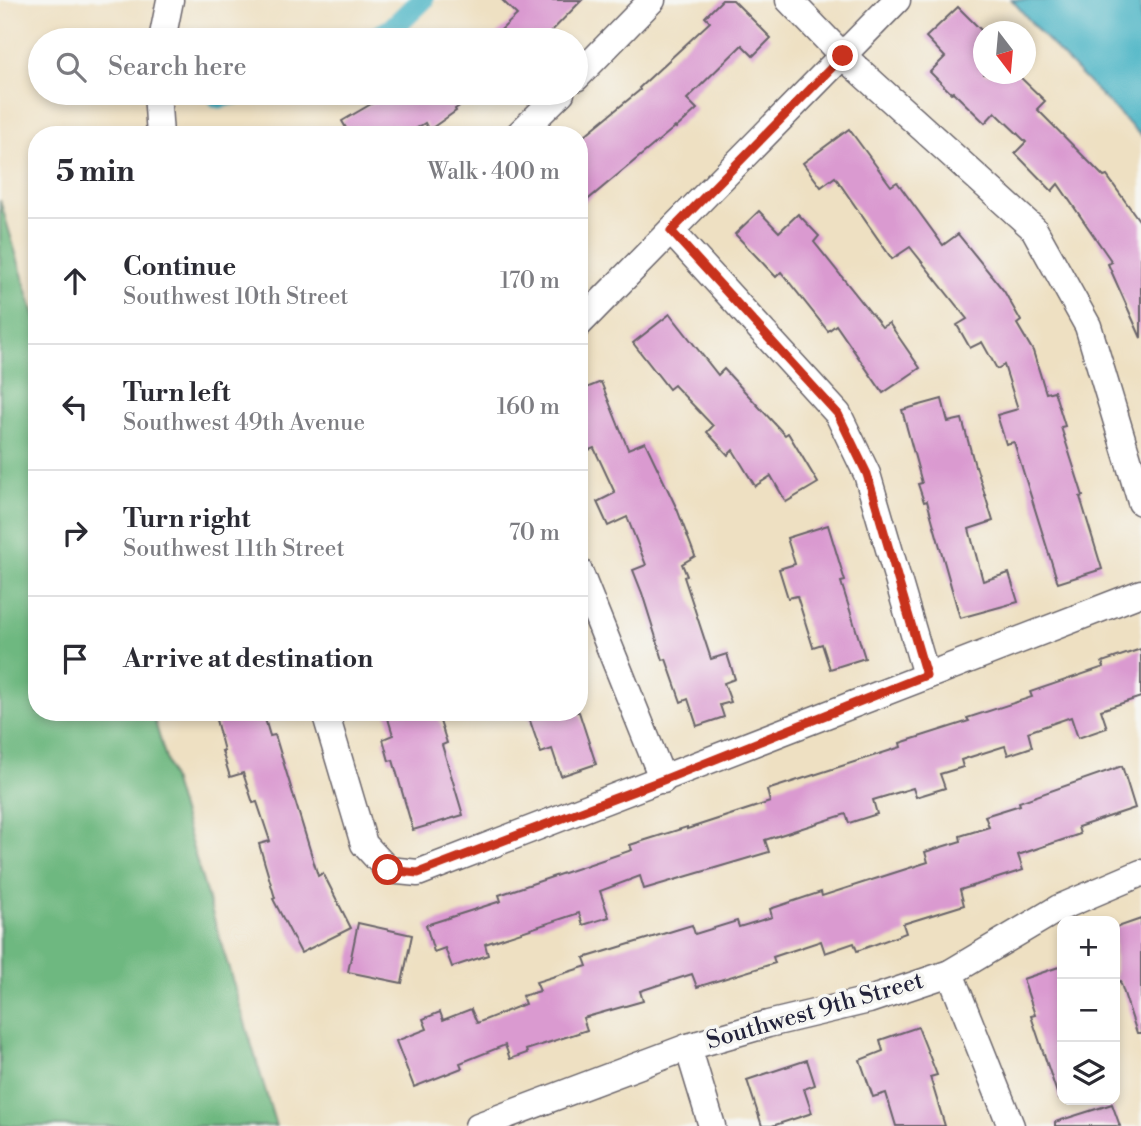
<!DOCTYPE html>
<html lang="en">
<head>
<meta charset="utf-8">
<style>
	:root { --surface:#fff; --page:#f7f7f7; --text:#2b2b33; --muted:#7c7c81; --line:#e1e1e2 }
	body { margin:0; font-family:"Libre Bodoni",serif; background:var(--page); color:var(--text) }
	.controls { position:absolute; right:21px; bottom:21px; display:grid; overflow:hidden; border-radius:14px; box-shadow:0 4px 10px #0003 }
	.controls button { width:63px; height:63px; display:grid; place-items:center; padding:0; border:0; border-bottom:2px solid var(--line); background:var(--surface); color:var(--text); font:35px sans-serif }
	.compass { position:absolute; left:973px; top:21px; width:63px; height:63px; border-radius:50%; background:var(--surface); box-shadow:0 4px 10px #0003; rotate:164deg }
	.stop { position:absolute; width:21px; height:21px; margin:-16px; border:5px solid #c8321e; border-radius:50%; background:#fff }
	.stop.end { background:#c8321e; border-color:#fff; box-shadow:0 2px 7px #0008 }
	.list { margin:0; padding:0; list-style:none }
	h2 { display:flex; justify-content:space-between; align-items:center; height:91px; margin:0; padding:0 28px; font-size:30px }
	h2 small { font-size:23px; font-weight:400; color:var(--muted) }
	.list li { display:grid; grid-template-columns:46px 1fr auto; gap:21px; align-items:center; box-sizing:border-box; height:126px; padding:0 28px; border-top:2px solid var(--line) }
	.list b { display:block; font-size:26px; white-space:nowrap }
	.list p { margin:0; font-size:23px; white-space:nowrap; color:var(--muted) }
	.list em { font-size:23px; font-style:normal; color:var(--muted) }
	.icon { flex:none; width:38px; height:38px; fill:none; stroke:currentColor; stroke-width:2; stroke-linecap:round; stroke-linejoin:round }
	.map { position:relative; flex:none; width:1141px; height:1126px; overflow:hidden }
	.search { position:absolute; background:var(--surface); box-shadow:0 4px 10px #0003; left:28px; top:28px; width:560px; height:77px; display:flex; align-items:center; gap:18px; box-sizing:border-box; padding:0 24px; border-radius:38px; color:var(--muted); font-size:26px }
	.panel { position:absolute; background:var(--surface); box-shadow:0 4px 10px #0003; left:28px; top:126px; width:560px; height:595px; border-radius:28px }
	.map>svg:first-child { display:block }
	.forest { fill:#6eb880; stroke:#486d5e; stroke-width:2 }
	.water { fill:#47b3c4; stroke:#346a80; stroke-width:2 }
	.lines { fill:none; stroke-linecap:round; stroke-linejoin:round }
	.canal { stroke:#47b3c4; stroke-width:23 }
	.building { fill:#da9ad0 }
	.street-casing { stroke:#69646a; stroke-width:29 }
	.street { stroke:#fff; stroke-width:26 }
	.route { stroke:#c8321e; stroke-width:9 }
	.labels { text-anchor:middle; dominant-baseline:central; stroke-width:7; stroke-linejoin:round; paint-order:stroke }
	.street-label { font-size:24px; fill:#22223b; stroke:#f6f6f2 }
</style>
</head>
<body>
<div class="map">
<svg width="1141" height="1126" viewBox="0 0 1141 1126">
	<rect width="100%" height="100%" fill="#f6f6f2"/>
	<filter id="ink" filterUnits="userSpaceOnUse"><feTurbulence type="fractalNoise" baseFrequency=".0143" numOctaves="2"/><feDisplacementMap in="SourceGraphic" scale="14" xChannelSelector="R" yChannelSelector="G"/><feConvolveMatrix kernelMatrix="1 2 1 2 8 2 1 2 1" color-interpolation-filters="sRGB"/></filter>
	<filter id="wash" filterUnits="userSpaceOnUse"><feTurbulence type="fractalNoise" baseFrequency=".00686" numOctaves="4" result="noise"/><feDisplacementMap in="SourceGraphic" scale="28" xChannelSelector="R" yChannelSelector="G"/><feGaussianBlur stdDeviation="1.57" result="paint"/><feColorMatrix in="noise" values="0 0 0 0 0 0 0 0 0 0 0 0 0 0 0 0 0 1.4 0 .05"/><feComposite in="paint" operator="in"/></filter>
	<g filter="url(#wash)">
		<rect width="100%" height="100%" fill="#eee0c2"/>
		<path class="forest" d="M0,200L37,324V712H152L276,1126H0Z"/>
		<path class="water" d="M1012,0H1141V136L1042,35Z"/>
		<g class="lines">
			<g class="canal">
				<path d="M372,40L391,30L422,0"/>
				<path d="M219,97L236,93"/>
			</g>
		</g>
		<g id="blocks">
			<g class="building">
				<path d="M502,0H582L543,40H490L517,15Z"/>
				<path d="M722,0H733L771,38L753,56L742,45L687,99L697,109L676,128L675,127L579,207V140L640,90L639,88L710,22L705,17Z"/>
				<path d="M958,7L984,33V74H1017L1045,101L1037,109L1104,177L1107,176L1141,223V338L1108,264L1112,262L1058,184L1052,191L1015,153L1026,142L995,112L985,123L953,92L951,93L930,72L945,57L926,37Z"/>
				<path d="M390,93H479L455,109L456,111L429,130L425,123L406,135H350L342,121Z"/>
				<path d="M849,129L891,186L897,182L943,245L958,234L1004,291L1021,321L1017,324L1033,351L1046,393L1054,391L1065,426L1061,427L1083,496L1080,497L1102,569L1058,583L1014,442L1006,444L997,415L1018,409L1004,365L997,369L982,342L970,348L957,325L967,319L910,247L892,259L835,177L821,187L803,163Z"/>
				<path d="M759,211L779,232L798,214L819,236L814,242L882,327L889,323L920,368L883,393L836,325L828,331L781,272L776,277L735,234Z"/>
				<path d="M670,314L718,375L724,369L785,435L788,433L818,483L786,502L771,476L755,486L733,450L728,455L707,432L713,426L674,385L669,389L633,343Z"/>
				<path d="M601,382L628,449L645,442L677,509L695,556L682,564L687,576L684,577L711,659L727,654L735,679L724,683L731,702L720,705L724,717L697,726L688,699L681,702L666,659L663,660L642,593L633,570L646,565L627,517L608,526L597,502L615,493L594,448L579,454V391Z"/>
				<path d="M942,399L948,422L962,419L975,466H976L993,521L969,529L983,581L1009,573L1018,602L960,618L927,501L924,502L918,484L922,483L902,410Z"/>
				<path d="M828,525L845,581L841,582L865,658L830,669L822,644L813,647L797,596L788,598L779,569L795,564L787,538Z"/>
				<path d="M1141,649V697L1101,710L1107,728L1078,738L1071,717L1028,732L1032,747L1008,755L1005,746L961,760L963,767L940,774L945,788L916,797L913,788L873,800L877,814L849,823L846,814L765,840L769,852L644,889L640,876L600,891L609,917L583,925L579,913L485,944L488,955L452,967L445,948L434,952L426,925L501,901L499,895L632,850L630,845L687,827V829L770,802L767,790L901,747L900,743L969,721L967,718L1032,697L1030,692L1104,667L1102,662Z"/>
				<path d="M214,712H263L270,736L275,735L318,876L323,873L351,928L301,953L273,899L275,898L259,844L270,841L257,802L253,803L243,773L230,777L222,751H224Z"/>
				<path d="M386,712H437L447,743L442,745L463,815L413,830L393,760L389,761L383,739L393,735Z"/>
				<path d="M527,712H579L596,764L561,776L552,749L541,753Z"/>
				<path d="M1122,766L1135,808L1078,827L1080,834L1018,855L1023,870L960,890L964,905L903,924L906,933L857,951L854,943L825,953L821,941L773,957L775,963L697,987L692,974L640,991L643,1001L583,1018L587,1030L526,1050L527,1053L510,1059L505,1045L460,1063L462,1068L414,1087L396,1041L427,1029L423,1019L440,1012L443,1020L471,1009L477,1023L525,1004L522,996L540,991L536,982L587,966L584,958L692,925L695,934L737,921L739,927L772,917L770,909L821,892L822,896L928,862L925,852L961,841L960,836L989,827L985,816L1020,805L1019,802Z"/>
				<path d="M1141,919V1033H1137L1120,981L1115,983V928Z"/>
				<path d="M358,923L412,935L402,983L348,972Z"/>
				<path d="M1062,966V1099H1059L1031,1016L1035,1015L1023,979Z"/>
				<path d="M918,1027L937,1075L930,1077L945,1126H896L886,1093L873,1097L860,1060L883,1051L880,1040Z"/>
				<path d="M807,1060L815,1085L804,1089L812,1113L772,1126H762L747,1080Z"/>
				<path d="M1112,1104L1120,1126H1055V1122Z"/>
			</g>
		</g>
	</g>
	<g filter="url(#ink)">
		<use href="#blocks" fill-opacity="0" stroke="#69646a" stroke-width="2"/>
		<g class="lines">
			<defs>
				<g id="street">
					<path d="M789,0L843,56L1034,229L1088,326L1141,502"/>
					<path d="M162,40L170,0"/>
					<path d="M576,78L652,0"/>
					<path d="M157,93L160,135"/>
					<path d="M518,135L561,93"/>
					<path d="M671,231L838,414L867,474L926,675"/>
					<path d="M579,324L897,0"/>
					<path d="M579,571L663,780"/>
					<path d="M325,712L364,844L388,870L418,873C660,781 900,685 1141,593"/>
					<path d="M950,973L1011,1126"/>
					<path d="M688,1047L712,1126"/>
					<path d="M478,1126L688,1047L768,1024L869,1000L950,973L1059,908L1141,873"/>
				</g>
			</defs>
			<use href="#street" class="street-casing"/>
			<use href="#street" class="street"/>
		</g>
	</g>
	<g class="lines" filter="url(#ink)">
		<path class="route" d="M388,870L418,873L663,780L926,675L867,474L838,414L671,231L843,56"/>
	</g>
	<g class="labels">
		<g class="street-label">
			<text transform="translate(815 1011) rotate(-16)">Southwest 9th Street</text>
		</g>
	</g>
</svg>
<div class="controls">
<button>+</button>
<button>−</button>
<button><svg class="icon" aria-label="layers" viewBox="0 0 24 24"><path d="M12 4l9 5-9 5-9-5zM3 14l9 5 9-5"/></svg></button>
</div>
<svg class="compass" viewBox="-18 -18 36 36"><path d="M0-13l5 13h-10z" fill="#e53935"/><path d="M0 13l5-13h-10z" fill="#7c7c81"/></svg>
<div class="stop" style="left:388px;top:870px"></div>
<div class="stop end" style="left:843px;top:56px"></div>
<div class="search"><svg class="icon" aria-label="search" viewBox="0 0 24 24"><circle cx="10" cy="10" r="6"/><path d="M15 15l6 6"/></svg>Search here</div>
<section class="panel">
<h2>5 min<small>Walk · 400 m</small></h2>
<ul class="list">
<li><svg class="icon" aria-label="ahead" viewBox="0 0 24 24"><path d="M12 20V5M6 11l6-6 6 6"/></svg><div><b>Continue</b><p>Southwest 10th Street</p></div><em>170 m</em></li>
<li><svg class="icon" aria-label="left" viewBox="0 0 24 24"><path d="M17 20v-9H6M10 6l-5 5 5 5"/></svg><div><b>Turn left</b><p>Southwest 49th Avenue</p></div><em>160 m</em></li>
<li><svg class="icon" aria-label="right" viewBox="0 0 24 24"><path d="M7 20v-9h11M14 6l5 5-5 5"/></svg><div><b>Turn right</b><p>Southwest 11th Street</p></div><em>70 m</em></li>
<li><svg class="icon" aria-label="arrive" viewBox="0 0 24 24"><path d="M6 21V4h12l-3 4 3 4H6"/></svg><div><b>Arrive at destination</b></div></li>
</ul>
</section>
</div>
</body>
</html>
